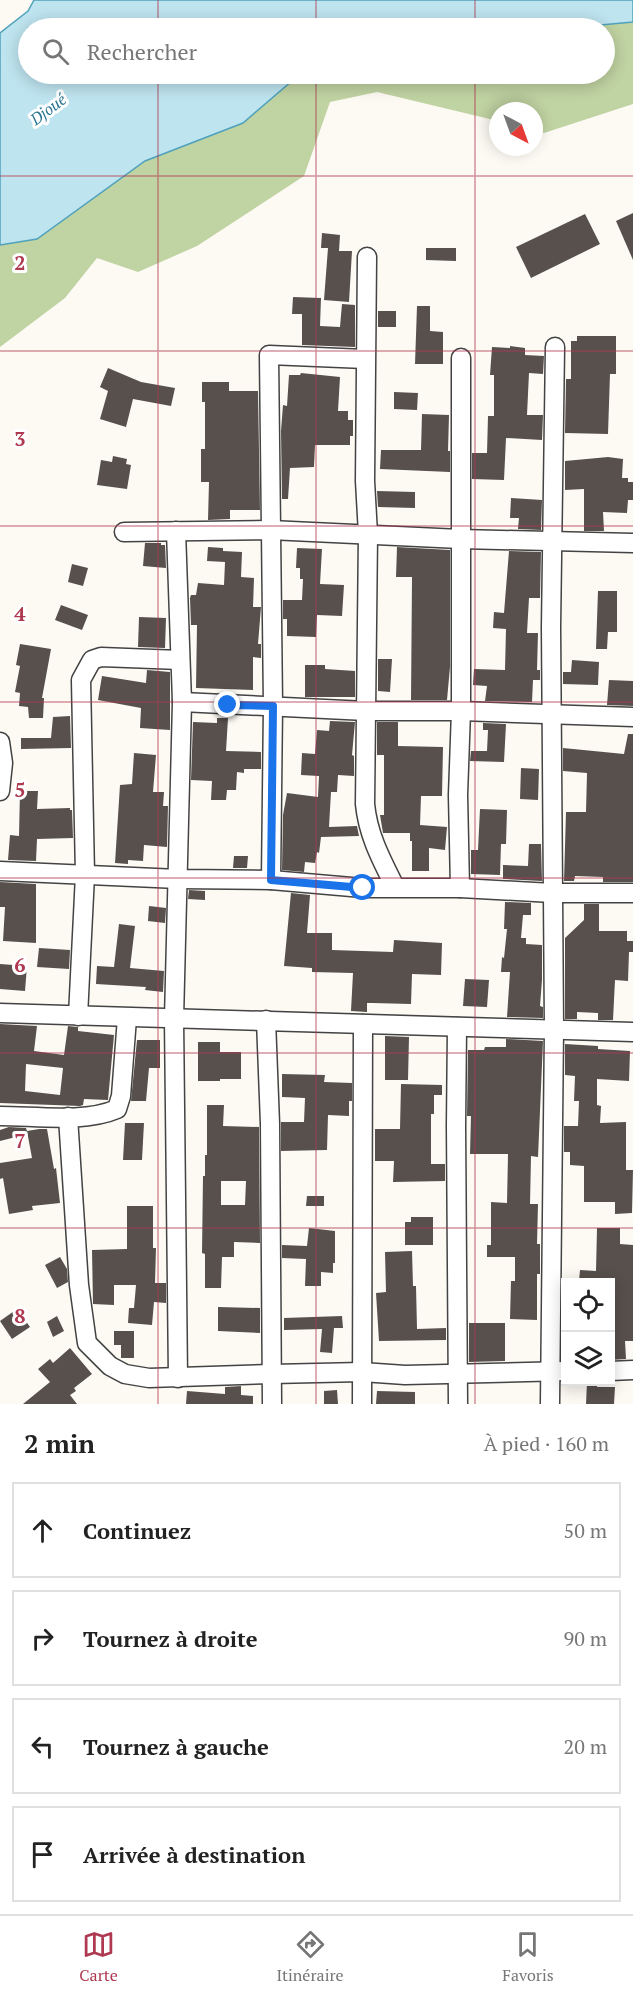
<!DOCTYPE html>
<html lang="fr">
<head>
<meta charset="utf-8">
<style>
	:root { --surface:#fff; --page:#f6f6f6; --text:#222; --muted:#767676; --line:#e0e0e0; --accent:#ae3950 }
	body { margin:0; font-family:"PT Serif",serif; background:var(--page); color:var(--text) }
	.controls { position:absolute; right:18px; bottom:18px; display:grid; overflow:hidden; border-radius:0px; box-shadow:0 3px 15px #0003 }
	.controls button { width:54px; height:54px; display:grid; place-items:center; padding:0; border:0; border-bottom:2px solid var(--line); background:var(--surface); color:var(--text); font:30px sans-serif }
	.compass { position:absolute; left:489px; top:102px; width:54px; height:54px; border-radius:50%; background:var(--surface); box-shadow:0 3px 15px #0003; rotate:139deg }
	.stop { position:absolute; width:18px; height:18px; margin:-14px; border:4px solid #1a73e8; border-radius:50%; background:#fff }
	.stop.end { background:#1a73e8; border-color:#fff; box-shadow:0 2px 6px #0008 }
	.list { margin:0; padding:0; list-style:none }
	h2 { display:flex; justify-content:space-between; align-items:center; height:78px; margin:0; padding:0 24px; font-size:26px }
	h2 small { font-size:20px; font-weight:400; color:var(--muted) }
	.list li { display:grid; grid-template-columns:39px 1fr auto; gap:18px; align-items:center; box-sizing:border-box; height:96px; margin:0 12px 12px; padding:0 12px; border:2px solid var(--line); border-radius:0px }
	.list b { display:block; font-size:22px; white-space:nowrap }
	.list em { font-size:20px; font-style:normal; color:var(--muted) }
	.icon { flex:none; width:33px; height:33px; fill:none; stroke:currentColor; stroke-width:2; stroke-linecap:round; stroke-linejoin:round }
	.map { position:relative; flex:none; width:633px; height:1404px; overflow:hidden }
	.search { position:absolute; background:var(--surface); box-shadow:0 3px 15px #0003; left:18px; right:18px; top:18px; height:66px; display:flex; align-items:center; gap:15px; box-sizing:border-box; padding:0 21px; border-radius:33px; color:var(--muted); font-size:22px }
	.sheet { height:510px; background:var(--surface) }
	nav { display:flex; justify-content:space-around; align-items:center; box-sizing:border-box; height:84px; border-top:2px solid var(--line); background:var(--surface); font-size:16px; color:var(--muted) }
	nav a { display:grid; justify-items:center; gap:3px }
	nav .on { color:var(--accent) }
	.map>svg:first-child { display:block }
	.forest { fill:#c0d3a2 }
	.water { fill:#bee4ef; stroke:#4fa1bc; stroke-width:1.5 }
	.building { fill:#57504d; fill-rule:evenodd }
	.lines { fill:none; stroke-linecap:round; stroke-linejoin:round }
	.minor-casing { stroke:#434343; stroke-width:21 }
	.minor { stroke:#fff; stroke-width:18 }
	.route { stroke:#1a73e8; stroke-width:8 }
	.grid { fill:none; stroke:#ae3950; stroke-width:1.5; stroke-opacity:0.55 }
	.labels { text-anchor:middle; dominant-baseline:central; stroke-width:6; stroke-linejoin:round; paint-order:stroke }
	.water-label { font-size:16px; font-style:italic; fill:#287492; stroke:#fff }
	.grid-label { font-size:20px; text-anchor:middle; font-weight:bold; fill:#ae3950; stroke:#fff; stroke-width:6; stroke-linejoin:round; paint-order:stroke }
</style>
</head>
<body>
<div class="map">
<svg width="633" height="1404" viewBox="0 0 633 1404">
	<rect width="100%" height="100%" fill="#fdfaf4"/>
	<path class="forest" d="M633,22V104L544,133L534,130V111H498V121L377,92L330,102L304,176L197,246L138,272L97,258L65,298L0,347V243L44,234L145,161L243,123L300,74H604V28H568Z"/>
	<path class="water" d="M34,0H633V22L568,28H28V74H300L243,123L145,161L37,239L0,245V33L28,11Z"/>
	<g class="building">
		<path d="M633,213V260L616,221Z"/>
		<path d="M585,214L600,244L531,278L516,247Z"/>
		<path d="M322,233L340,235L339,251H352L349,302L324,300L328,248H321Z"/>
		<path d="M426,248H456V261L426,260Z"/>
		<path d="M293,297L321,298L320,326L340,327L342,304L355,305V347L302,345V314H292Z"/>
		<path d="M417,306H430V331L443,332V364H415Z"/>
		<rect x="378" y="311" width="18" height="16"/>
		<path d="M577,336H616V374H610L608,434L565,433L566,379H571V341H577Z"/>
		<path d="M510,346L525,348V355L544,356L543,374L529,373L527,415H543L542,440L506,438L504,480L472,479V453H487L488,416H494V375H490L492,347L510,348Z"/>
		<path d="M108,368L141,382L175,388L171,406L133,399L126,427L100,419L108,391L100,387Z"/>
		<path d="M301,373L340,377L338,411H348V420H353V436H350V445H315L314,467L290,468L288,499H282L281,431L283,405L287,406L289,375H300Z"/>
		<path d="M202,382H229V391H258L260,510H230V519L208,520L209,482H201V449H205V402H202Z"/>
		<path d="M394,392L418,393L417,410L394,409Z"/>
		<path d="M422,414L449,415L448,451H450V472L380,469L381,450H421Z"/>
		<path d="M113,456L127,459L126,464L131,465L127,489L97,485L101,460L112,462Z"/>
		<path d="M608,457L623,459L622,478H628V482H633V500H628L627,513L603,512L604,531H584V489L565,490V461Z"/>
		<path d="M377,491L415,492V508L378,507Z"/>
		<path d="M511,498L542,500L541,530L518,529L519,518H510Z"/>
		<path d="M145,543H161V545H165L166,568L143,566Z"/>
		<path d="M208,547L223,548V551L242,552L241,577L254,578L253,607H261L258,644H261V658L253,657V690L196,688L197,625H191L190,598L191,595H196L198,583L224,585L225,562L207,561Z"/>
		<path d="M397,547L450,550V667L447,700H411L412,577H396Z"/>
		<path d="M297,548L322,549L320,584L344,585L342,616L317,615L316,637L287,636V619H283V600H302L303,579H300V568H296Z"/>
		<path d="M509,551L541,552L540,598H529L527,633H538L537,670H540V680H533L532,702L485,701L487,686L473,685L474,669L505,670L506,629L493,628L494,612L504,613Z"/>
		<path d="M72,564L88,568L83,586L68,582Z"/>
		<path d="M598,591H617V632H608L607,649H596Z"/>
		<path d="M61,605L88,615L82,630L55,620Z"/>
		<path d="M139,617L166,618L165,648L138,647Z"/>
		<path d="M20,644L51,649L42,698H44L43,718H29L28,707L19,706L20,693L15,692L20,666L16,665Z"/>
		<path d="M378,659H392L390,692L378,691Z"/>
		<path d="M572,660L599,662L598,685L563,684V672H571Z"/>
		<path d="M305,665H325V669L355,671V697H305Z"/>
		<path d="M147,670L170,672V730L140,728L141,708L98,700L102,676L146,683Z"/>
		<path d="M609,680L633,681V706L607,705Z"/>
		<path d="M70,716L71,748L21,749V738H51L53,717Z"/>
		<path d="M217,718H228L226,751L261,752V769H244V773L237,772L236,790H227L226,800H211L212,781L191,780L193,722L217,723Z"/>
		<path d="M330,721L355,722L352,755L354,756V776L338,775L337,792H331L329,827L357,826L359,836L321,837L319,853L317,852L315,863L305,862L304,872L282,870L283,815L287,793L318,797L319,776L301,775L302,753L315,754L317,730L329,731Z"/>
		<path d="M377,722H398V746L443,747L442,796H421L420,825L447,827L445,850L429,848V871H412V841H410V833H383L380,815H384V755H377Z"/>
		<path d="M483,723L506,724L504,762L470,761L471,751H487L488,730H483Z"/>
		<path d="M628,734H633V882H603V877L575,876L574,881H564L566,812H586L587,773L563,771V748L624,754Z"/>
		<path d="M134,753L156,755L153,792H164L163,806H168L167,847L144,845L143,861L128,860V864L115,863L120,785L132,784Z"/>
		<path d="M521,768L539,769L538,800L520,799Z"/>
		<path d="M20,791H38L37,809L70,808V810H72L73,838L37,839L36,861L8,860L10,835L19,836Z"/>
		<path d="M480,809L507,810L506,844H501L500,875L471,874V850H478Z"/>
		<path d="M529,844H541L542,881L503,879V865L528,866Z"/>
		<path d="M234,856H248L247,868H233Z"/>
		<path d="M0,882L36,884V943L3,941L5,907H0Z"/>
		<path d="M189,890L205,891V900L188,899Z"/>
		<path d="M291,893L310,895L307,933H332V950L393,952L394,940L442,943L441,975L412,974L411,1004L372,1003H367V1012L351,1011L353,973L312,972V968L284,966Z"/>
		<path d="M505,902L531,903V915H523L521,938H526V944L542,945V980L540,1006L543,1007V1018L507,1017L510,972H501L502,957L504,958L507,929H504Z"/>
		<path d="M584,904H599V931H627V941H633V952H629L628,981L615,980L613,1020H598V1013L577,1012V1019H565V938L584,920Z"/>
		<path d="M149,906L166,908L165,923L148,921Z"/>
		<path d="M119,924L135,926L130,968L164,971L163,992L145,990L146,987L96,984L97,966L114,967Z"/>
		<path d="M39,948L70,950L69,969L37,967Z"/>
		<path d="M0,964L27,966L25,991L0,989Z"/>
		<path d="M465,979L489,980L487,1007L463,1006Z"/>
		<path d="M0,1024L37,1026L34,1051L64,1055L68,1026L78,1027V1031L114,1035L108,1100L84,1099L83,1105L80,1106L0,1103ZM26,1064L63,1068L60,1095L25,1091Z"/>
		<path d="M385,1036L409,1037L408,1080H385Z"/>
		<path d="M506,1039L543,1041L538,1157L531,1156L530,1204H538L537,1244H540V1274H537V1320L510,1319L511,1281H515V1257H487V1245H491V1202L507,1203L508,1154H470L471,1116H467L468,1050H484L485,1047H506Z"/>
		<path d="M137,1040H160V1068H149L146,1101H131Z"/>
		<path d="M198,1042H220V1052H241V1079H220V1081H198Z"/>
		<path d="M565,1044L598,1046V1049L630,1051L629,1081L597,1079V1105L601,1106L600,1123L626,1122V1170H633L632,1213L615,1214V1202H584V1166L570,1165V1152H564V1126H578L579,1101H574L575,1076L565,1075Z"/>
		<path d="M282,1074L325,1075L324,1082L352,1083V1101H349V1116L328,1115L327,1150L281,1151V1122H304L305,1098L282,1097Z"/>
		<path d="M401,1084L442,1085V1095H434V1114H431V1164H445V1181L393,1182L394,1161H375V1129H400Z"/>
		<path d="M207,1105H224L223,1126L259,1127L260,1243L234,1242V1257H222L221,1288H205V1254L202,1253L203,1176H205V1155H207ZM221,1181H246L245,1205H221Z"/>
		<path d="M125,1123H144L142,1160H123Z"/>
		<path d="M9,1127L26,1128L28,1134L0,1141V1130Z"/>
		<path d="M39,1129H47L54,1169L56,1168L60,1203L32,1206L33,1210L9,1214L3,1178L0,1179V1163L32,1158L27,1131Z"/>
		<path d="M307,1196H324V1206H306Z"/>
		<path d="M127,1206H153V1248H156L155,1283H166V1303L154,1302L152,1325L128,1323L129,1308H134L136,1285H114V1305L93,1304L92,1250L127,1249Z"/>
		<path d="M411,1217H433V1245H405V1222H411Z"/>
		<path d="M309,1228L335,1231V1263H333V1273L321,1272V1286H305L306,1259L282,1258V1245L307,1246Z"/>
		<path d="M597,1228H620V1244L633,1245V1341H625L626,1359L610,1360V1282L579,1281L580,1270L596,1271Z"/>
		<path d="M412,1251L413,1286H416L417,1329L446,1328V1340L379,1341L376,1293L386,1292L385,1252Z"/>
		<path d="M60,1257L67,1269L68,1282L57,1288L45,1265Z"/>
		<path d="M218,1307L260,1308V1333L218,1331Z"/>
		<path d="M17,1309L30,1327L12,1339L0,1321Z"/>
		<path d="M57,1316L64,1331L53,1337L47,1322Z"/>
		<path d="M342,1316L343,1328H334L332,1353L320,1352L322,1329L284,1330V1318Z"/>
		<path d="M469,1323H505V1361L469,1362Z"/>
		<path d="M114,1331H134V1358H121V1345H114Z"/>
		<path d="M70,1348L92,1374L74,1388L76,1391L70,1395L77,1404H23L50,1382L38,1369L50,1359L53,1363Z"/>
		<path d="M587,1382H598L597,1387H615L614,1404H586Z"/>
		<path d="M241,1386V1395L253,1396V1404H186L187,1391L225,1394V1387Z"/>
		<path d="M337,1390L338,1404H324V1391Z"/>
		<path d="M377,1391L415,1392V1404H376Z"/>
	</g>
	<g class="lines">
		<defs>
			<g id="minor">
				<path d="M367,257L365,481L368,534L365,804C368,835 381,859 395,887"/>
				<path d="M176,531L182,702L174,1019L178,1378"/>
				<path d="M124,532L270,530L460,539L633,543"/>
				<path d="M182,702L366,711H461L633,717"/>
				<path d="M0,742L3,763L0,791"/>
				<path d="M0,871L178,879L271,880L363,888H460L552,893H633"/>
				<path d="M271,880L273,706L269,355L365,359"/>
				<path d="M460,888L458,795L461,711V358"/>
				<path d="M0,1013L633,1032"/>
				<path d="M78,1016L85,875L81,680L92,660L101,657L180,660"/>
				<path d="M266,1020L270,1124L272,1404"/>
				<path d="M457,1027L456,1125L458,1404"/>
				<path d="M0,1116C36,1116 85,1123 117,1109L121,1096L127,1018"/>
				<path d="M68,1117L79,1285L87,1343L110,1366L125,1374L149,1378L272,1374L362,1372L405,1375L566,1371"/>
				<path d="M610,1371L633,1370"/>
				<path d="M362,1404L363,1024"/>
				<path d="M550,1404L554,1029L551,627L555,347"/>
			</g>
		</defs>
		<use href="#minor" class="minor-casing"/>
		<use href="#minor" class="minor"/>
	</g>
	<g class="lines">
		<path class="route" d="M228,705L273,706L271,880L363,888"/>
	</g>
	<path class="grid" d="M158,0V28M316,0V28M475,0V28M158,74V1404M316,74V1404M475,74V1404M0,176H633M0,351H633M0,526H633M0,702H633M0,878H633M0,1053H633M0,1228H633"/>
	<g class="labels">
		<g class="water-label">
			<text transform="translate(48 109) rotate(-37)">Djoué</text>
		</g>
	</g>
	<g class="grid-label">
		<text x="20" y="270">2</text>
		<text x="20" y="446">3</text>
		<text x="20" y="621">4</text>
		<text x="20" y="797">5</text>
		<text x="20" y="972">6</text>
		<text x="20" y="1148">7</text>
		<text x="20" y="1323">8</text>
	</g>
</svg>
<div class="controls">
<button><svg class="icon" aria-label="locate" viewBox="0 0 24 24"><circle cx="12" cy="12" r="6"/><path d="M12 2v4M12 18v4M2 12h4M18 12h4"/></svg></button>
<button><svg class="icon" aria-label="layers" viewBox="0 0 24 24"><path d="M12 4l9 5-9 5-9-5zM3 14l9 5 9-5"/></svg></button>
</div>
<svg class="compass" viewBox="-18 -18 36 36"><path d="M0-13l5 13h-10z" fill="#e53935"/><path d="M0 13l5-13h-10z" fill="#767676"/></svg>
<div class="stop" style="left:363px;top:888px"></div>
<div class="stop end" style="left:228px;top:705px"></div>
<div class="search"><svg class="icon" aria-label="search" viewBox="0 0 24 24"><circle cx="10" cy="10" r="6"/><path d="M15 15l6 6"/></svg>Rechercher</div>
</div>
<section class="sheet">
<h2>2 min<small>À pied · 160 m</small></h2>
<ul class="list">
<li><svg class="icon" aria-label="ahead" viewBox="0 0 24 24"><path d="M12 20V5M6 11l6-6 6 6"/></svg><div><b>Continuez</b></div><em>50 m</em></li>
<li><svg class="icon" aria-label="right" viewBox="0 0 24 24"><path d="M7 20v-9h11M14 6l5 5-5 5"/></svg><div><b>Tournez à droite</b></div><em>90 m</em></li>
<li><svg class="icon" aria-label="left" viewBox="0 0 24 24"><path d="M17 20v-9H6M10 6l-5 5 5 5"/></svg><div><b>Tournez à gauche</b></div><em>20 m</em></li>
<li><svg class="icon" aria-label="arrive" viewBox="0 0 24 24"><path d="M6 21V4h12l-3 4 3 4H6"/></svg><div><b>Arrivée à destination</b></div></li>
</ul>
</section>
<nav>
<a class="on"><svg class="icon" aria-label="map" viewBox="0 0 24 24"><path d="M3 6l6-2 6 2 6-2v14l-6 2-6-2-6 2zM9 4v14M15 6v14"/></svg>Carte</a>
<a><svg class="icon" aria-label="directions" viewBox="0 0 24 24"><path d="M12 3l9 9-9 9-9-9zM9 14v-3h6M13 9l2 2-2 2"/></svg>Itinéraire</a>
<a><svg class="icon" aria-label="saved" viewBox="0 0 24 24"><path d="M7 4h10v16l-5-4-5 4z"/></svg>Favoris</a>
</nav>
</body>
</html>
